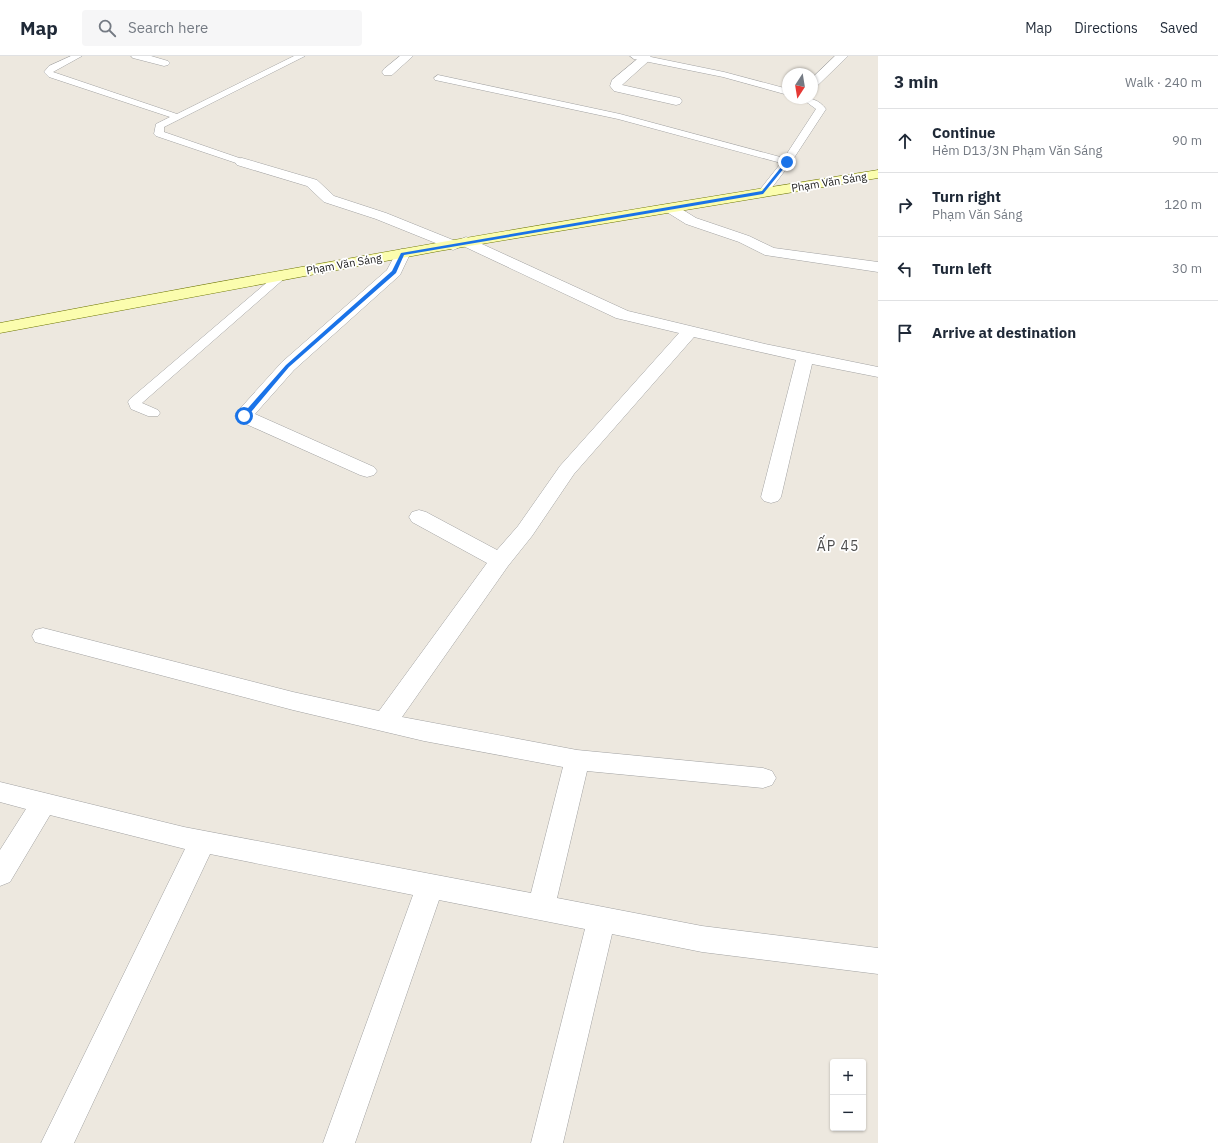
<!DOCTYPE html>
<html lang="en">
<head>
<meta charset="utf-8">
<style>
	:root { --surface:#fff; --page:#f6f6f7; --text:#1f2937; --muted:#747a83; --line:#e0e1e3 }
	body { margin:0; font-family:"IBM Plex Sans",sans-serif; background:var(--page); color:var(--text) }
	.controls { position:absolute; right:12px; bottom:12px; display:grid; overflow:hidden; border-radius:4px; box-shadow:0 1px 3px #0004 }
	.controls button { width:36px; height:36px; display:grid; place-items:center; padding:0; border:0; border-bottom:1px solid var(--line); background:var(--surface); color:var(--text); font:20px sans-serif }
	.compass { position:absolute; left:782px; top:12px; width:36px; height:36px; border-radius:50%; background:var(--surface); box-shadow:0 1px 3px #0004; rotate:192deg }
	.stop { position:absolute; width:12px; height:12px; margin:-9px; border:3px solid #1a73e8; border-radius:50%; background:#fff }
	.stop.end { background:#1a73e8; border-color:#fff; box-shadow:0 1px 4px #0008 }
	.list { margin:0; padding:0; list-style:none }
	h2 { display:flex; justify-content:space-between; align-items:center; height:52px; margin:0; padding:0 16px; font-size:17px }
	h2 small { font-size:13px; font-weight:400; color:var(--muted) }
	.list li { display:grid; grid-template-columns:26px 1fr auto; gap:12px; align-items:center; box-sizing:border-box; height:64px; padding:0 16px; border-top:1px solid var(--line) }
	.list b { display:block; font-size:15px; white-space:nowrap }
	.list p { margin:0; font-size:13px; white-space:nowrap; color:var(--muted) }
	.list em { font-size:13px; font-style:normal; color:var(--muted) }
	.icon { flex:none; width:22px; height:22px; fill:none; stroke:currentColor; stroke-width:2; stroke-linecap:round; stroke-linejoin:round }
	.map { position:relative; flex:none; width:878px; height:1087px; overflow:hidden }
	header { display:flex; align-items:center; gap:24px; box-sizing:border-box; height:56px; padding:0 20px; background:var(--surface); border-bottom:1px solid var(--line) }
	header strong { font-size:19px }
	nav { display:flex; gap:22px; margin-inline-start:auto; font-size:14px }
	.search { width:280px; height:36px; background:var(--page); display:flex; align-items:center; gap:10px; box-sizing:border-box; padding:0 14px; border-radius:4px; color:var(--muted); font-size:15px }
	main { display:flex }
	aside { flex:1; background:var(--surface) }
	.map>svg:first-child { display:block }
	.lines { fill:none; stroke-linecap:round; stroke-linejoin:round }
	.lane-casing { stroke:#a2a2a2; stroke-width:1 }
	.street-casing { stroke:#a2a2a2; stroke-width:1 }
	.secondary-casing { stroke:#6b7300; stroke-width:1 }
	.lane { fill:#fff; fill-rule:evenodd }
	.street { fill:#fff; fill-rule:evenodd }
	.secondary { fill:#fbfdae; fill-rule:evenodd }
	.route { fill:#1a73e8 }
	.labels { text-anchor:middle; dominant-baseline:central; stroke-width:3.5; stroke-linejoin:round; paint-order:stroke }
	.far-street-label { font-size:11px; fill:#1b1b1b; stroke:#fff }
	.neighbourhood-label { font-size:14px; letter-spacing:1px; fill:#4e4e4e; stroke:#fff }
</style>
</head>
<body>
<header>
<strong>Map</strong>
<div class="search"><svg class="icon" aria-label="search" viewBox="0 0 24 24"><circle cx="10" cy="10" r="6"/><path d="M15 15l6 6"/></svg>Search here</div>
<nav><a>Map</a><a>Directions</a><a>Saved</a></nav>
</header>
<main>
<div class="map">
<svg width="878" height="1087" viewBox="0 0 878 1087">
	<rect width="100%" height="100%" fill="#ede8df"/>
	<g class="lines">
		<defs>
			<g id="lane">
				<path d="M71,0H82L53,16L177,58L294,0H305L164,71V76L245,104L247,106L242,109L156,80L154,78L156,68L170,61L49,21L44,16L49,10Z"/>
				<path d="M630,0H646L724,16L788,33V39L723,21L634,3Z"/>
				<path d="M438,19L620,58L784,102L816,53L801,42C812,42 819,44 826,53L790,108L767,138L763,139L758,136L781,107L618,63L435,24L434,22Z"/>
				<path d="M282,216L286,217L288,219L286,221L142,347L158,354L160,357L158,360H148L131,353L128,346L130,343L278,217Z"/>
			</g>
			<g id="street">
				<path d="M131,0H151L168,5L170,7L168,9L164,10L133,2Z"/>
				<path d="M400,0H413L392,19H384L382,16L384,13Z"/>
				<path d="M641,0H650L652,2L622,29L680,42L682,45L680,48L676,49L614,35L610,30L612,24Z"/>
				<path d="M835,0H848L816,31L812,32V22Z"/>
				<path d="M242,102L317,124L334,140L386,157L458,186L461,183L466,181L471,183L628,255L765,288L878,311V321L812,308L781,441L778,445L771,447L764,445L761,441L796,304L694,281L574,418L532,480L508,510L402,661L577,694L763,712L772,715L776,722L772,729L763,732L587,715L557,842L702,870L878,892V918L702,896L612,878L563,1087H531L585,873L439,844L355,1087H323L413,839L210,798L74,1087H41L185,793L50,759L10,826L0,830V794L26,753L0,746V726L184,771L531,837L563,711L424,685L293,654L35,586L32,580L35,574L43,572L293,636L379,655L487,507L412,466L409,461L412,456L419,454L426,456L497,494L518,470L560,410L679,277L616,262L461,189L458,192L453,194L448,192L376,163L324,146L307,130L237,109L235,106L237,103Z"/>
				<path d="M670,148L675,149L696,162L749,180L774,192L878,206V216L765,199L739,186L686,168L665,155L663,152L665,149Z"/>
				<path d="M402,193L407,195L410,198L400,219L294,314L255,358L374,411L377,415L374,419L367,421L360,419L237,364L235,360L237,356L282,306L387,214L397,195Z"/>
			</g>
			<path id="secondary" d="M878,114V122L439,195L0,277V267C292,211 584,160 878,114Z"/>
		</defs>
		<use href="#lane" class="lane-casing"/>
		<use href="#street" class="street-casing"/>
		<use href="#secondary" class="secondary-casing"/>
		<use href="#lane" class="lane"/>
		<use href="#street" class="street"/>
		<use href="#secondary" class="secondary"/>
	</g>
	<path class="route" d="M786,105L789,106L763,138L404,199L396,217L289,311L246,362L241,360L286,309L392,215L401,197L762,135Z"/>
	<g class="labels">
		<g class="far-street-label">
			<text transform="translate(829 126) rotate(-9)">Phạm Văn Sáng</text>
			<text transform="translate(344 208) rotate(-10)">Phạm Văn Sáng</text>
		</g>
		<g class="neighbourhood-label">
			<text x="838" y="490">ẤP 45</text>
		</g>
	</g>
</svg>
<div class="controls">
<button>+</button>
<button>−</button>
</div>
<svg class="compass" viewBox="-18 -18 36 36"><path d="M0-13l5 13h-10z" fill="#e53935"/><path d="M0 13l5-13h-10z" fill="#747a83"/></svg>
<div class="stop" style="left:244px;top:360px"></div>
<div class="stop end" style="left:787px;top:106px"></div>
</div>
<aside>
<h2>3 min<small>Walk · 240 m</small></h2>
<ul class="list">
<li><svg class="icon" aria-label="ahead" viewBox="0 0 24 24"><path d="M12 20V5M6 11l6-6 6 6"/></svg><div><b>Continue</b><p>Hẻm D13/3N Phạm Văn Sáng</p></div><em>90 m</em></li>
<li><svg class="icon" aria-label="right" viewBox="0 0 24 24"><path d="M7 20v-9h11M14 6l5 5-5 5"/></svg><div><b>Turn right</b><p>Phạm Văn Sáng</p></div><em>120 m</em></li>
<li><svg class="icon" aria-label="left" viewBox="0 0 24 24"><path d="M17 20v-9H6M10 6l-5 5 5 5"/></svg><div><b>Turn left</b></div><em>30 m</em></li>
<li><svg class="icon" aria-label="arrive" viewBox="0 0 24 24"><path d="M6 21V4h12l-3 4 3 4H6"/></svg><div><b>Arrive at destination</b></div></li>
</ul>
</aside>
</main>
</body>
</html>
